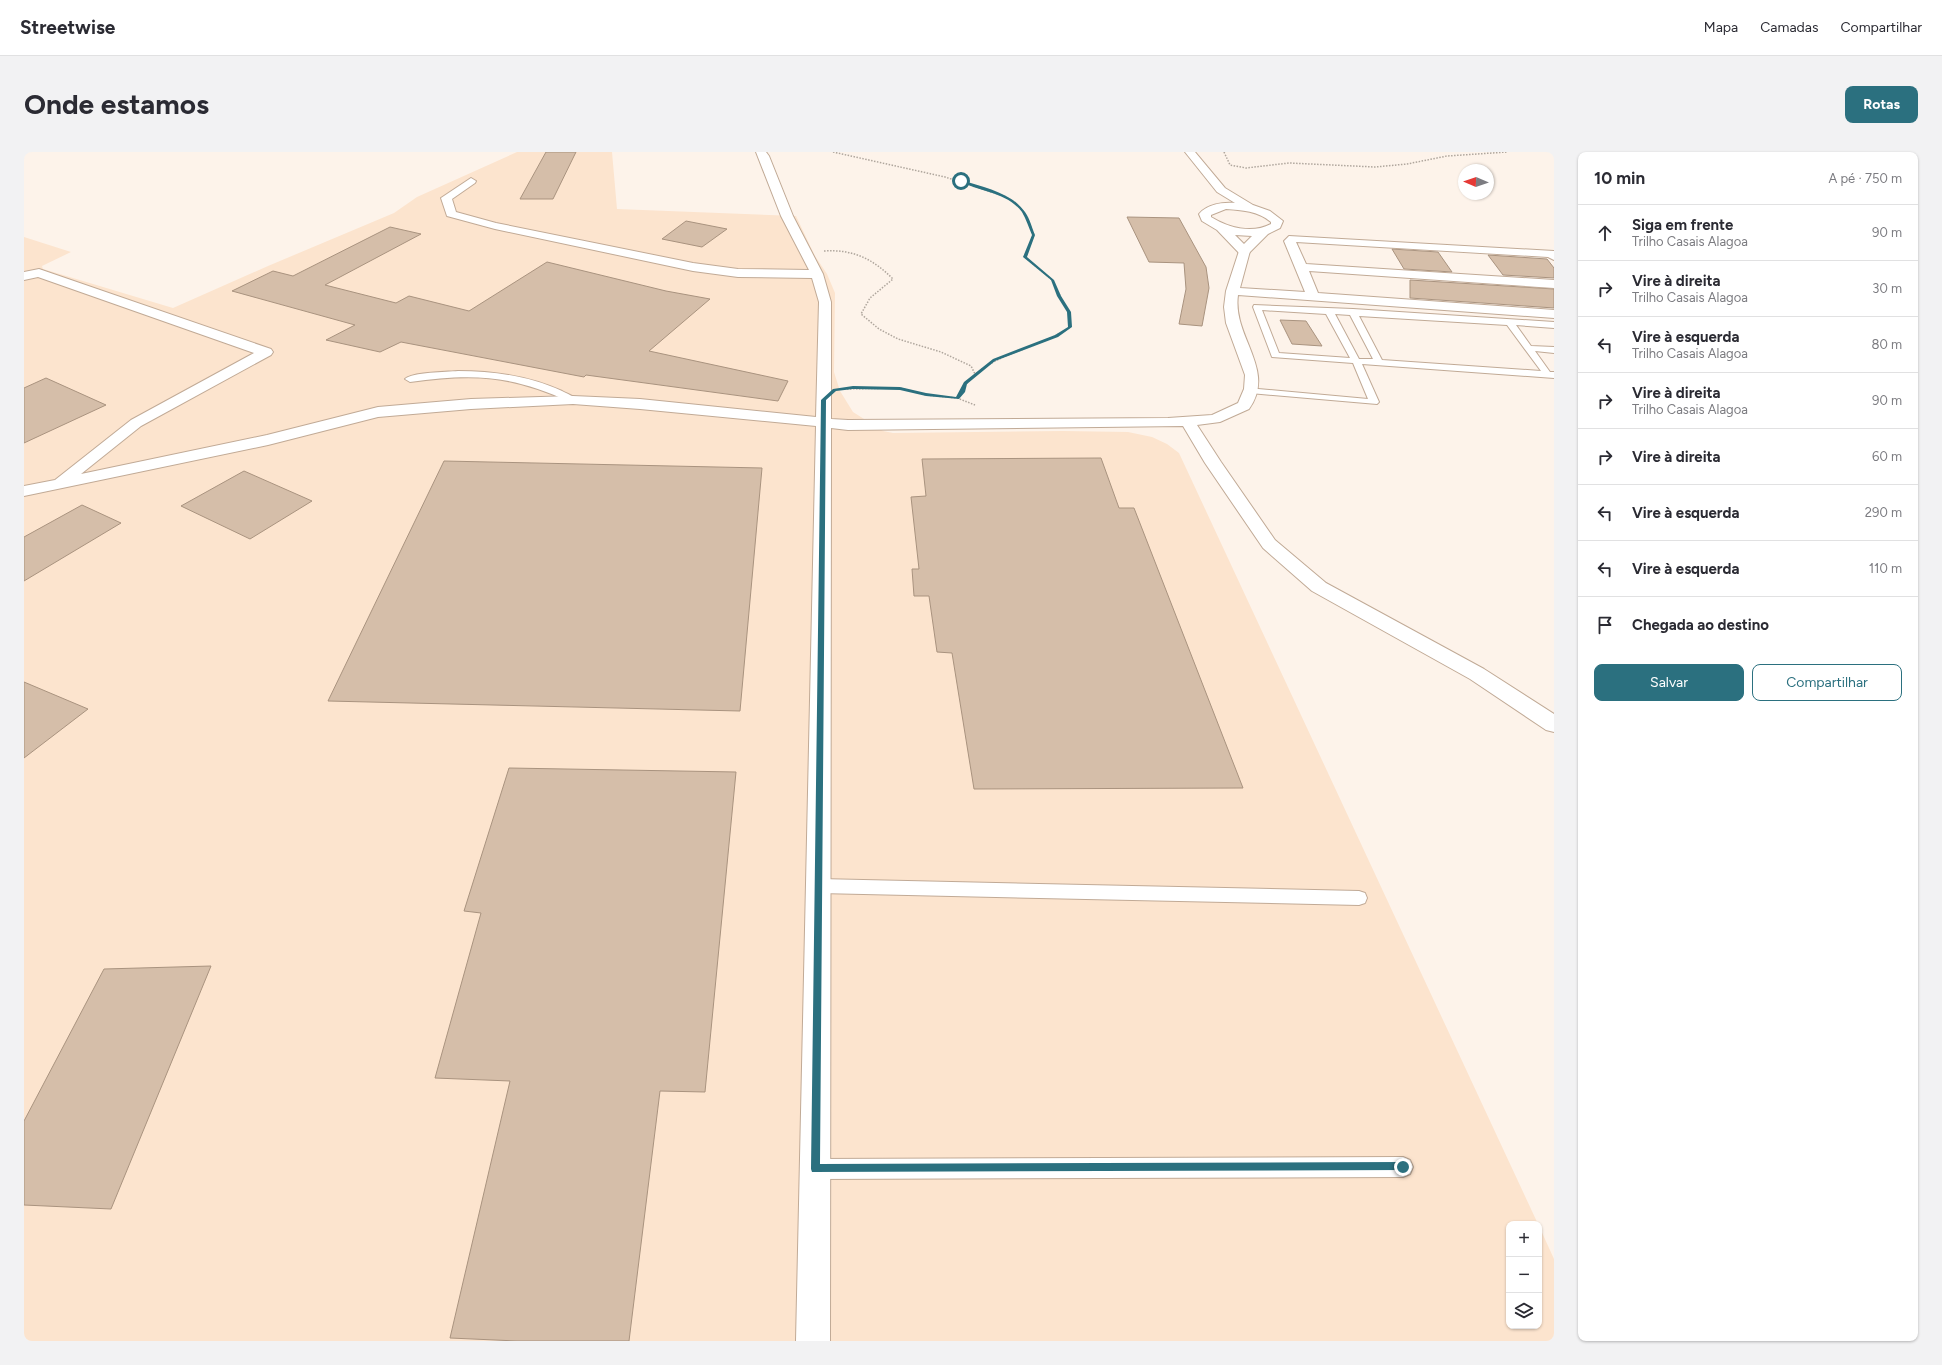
<!DOCTYPE html>
<html lang="pt">
<head>
<meta charset="utf-8">
<style>
	:root { --surface:#fff; --page:#f2f2f3; --text:#2b2b33; --muted:#7c7c81; --line:#e1e1e2; --accent:#2b707f }
	body { margin:0; font-family:Figtree,sans-serif; background:var(--page); color:var(--text) }
	.controls { position:absolute; right:12px; bottom:12px; display:grid; overflow:hidden; border-radius:8px; box-shadow:0 1px 3px #0004 }
	.controls button { width:36px; height:36px; display:grid; place-items:center; padding:0; border:0; border-bottom:1px solid var(--line); background:var(--surface); color:var(--text); font:20px sans-serif }
	.compass { position:absolute; left:1434px; top:12px; width:36px; height:36px; border-radius:50%; background:var(--surface); box-shadow:0 1px 3px #0004; rotate:272deg }
	.stop { position:absolute; width:12px; height:12px; margin:-9px; border:3px solid #2b707f; border-radius:50%; background:#fff }
	.stop.end { background:#2b707f; border-color:#fff; box-shadow:0 1px 4px #0008 }
	.list { margin:0; padding:0; list-style:none }
	h2 { display:flex; justify-content:space-between; align-items:center; height:52px; margin:0; padding:0 16px; font-size:17px }
	h2 small { font-size:13px; font-weight:400; color:var(--muted) }
	.list li { display:grid; grid-template-columns:26px 1fr auto; gap:12px; align-items:center; box-sizing:border-box; height:56px; padding:0 16px; border-top:1px solid var(--line) }
	.list b { display:block; font-size:15px; white-space:nowrap }
	.list p { margin:0; font-size:13px; white-space:nowrap; color:var(--muted) }
	.list em { font-size:13px; font-style:normal; color:var(--muted) }
	.actions { display:flex; gap:8px; padding:12px 16px }
	.actions a { flex:1; padding:9px 0; border:1px solid var(--accent); border-radius:8px; text-align:center; font-size:14px; color:var(--accent) }
	.actions .main { background:var(--accent); color:#fff }
	.icon { flex:none; width:22px; height:22px; fill:none; stroke:currentColor; stroke-width:2; stroke-linecap:round; stroke-linejoin:round }
	.map { position:relative; flex:none; width:1530px; height:1189px; overflow:hidden; border-radius:8px }
	header { display:flex; align-items:center; gap:24px; box-sizing:border-box; height:56px; padding:0 20px; background:var(--surface); border-bottom:1px solid var(--line) }
	header strong { font-size:19px }
	nav { display:flex; gap:22px; margin-inline-start:auto; font-size:14px }
	.intro { display:flex; align-items:center; justify-content:space-between; box-sizing:border-box; height:96px; padding:0 24px }
	h1 { margin:0; font-size:28px }
	.button { padding:10px 18px; border-radius:8px; background:var(--accent); color:#fff; font-size:14px; font-weight:700 }
	main { display:flex; gap:24px; padding:0 24px }
	aside { flex:1; background:var(--surface); border-radius:8px; box-shadow:0 1px 3px #0004 }
	.map>svg:first-child { display:block }
	.built { fill:#fce4ce }
	.building { fill:#d5bea9; stroke:#a9937f }
	.lines { fill:none; stroke-linecap:round; stroke-linejoin:round }
	.service-casing { stroke:#c1aa96; stroke-width:2 }
	.minor-casing { stroke:#c1aa96; stroke-width:2 }
	.tertiary-casing { stroke:#c1aa96; stroke-width:2 }
	.path { stroke:#afa69d; stroke-width:1.5; stroke-dasharray:1.5 1.5; stroke-linecap:butt }
	.service { fill:#fff; fill-rule:evenodd }
	.minor { fill:#fff; fill-rule:evenodd }
	.tertiary { fill:#fff; fill-rule:evenodd }
	.route { fill:#2b707f }
</style>
</head>
<body>
<header>
<strong>Streetwise</strong>
<nav><a>Mapa</a><a>Camadas</a><a>Compartilhar</a></nav>
</header>
<div class="intro"><h1>Onde estamos</h1><a class="button">Rotas</a></div>
<main>
<div class="map">
<svg width="1530" height="1189" viewBox="0 0 1530 1189">
	<rect width="100%" height="100%" fill="#fdf3ea"/>
	<path class="built" d="M493,0H588L593,57L772,64L791,104L803,122L811,141L810,220L816,239L829,260L859,279L869,281L1039,279L1104,280L1128,285L1143,292L1155,301L1514,1072H1485V1174H1515V1074L1530,1107V1189H0V85L47,100L18,114L19,117L149,156L244,114L370,61L393,45Z"/>
	<g class="building">
		<path d="M522,0H552L529,47H496Z"/>
		<path d="M1103,65L1155,66L1182,115L1185,136L1178,174L1155,172L1162,137L1160,111L1125,110Z"/>
		<path d="M662,69L703,77L678,95L638,87Z"/>
		<path d="M366,75L397,82L301,133L372,151L385,144L445,159L523,110L642,139L686,147L625,199L764,229L754,249L562,223L560,225L377,190L356,200L302,188L331,173L208,139L249,119L269,124Z"/>
		<path d="M1368,97L1414,100L1428,120L1380,117Z"/>
		<path d="M1464,103L1523,107L1530,116V126L1479,123Z"/>
		<path d="M1386,128L1530,137V156L1386,146Z"/>
		<path d="M1256,168L1282,169L1298,194L1268,192Z"/>
		<path d="M22,226L82,253L0,291V236Z"/>
		<path d="M1077,306L1095,356H1110L1219,636L950,637L928,501L913,500L905,444H890L888,417H895L887,345L902,344L898,307Z"/>
		<path d="M420,309L738,316L716,559L304,549Z"/>
		<path d="M220,319L288,349L226,387L157,354Z"/>
		<path d="M58,353L97,371L0,429V385Z"/>
		<path d="M0,530L64,557L0,606Z"/>
		<path d="M485,616L712,620L681,940L636,939L605,1189H493L426,1186L486,929L411,926L457,761L440,759Z"/>
		<path d="M187,814L87,1057L0,1053V969L80,817Z"/>
	</g>
	<g class="lines">
		<defs>
			<g id="service">
				<path d="M1230,153L1329,157L1530,170V176L1492,173L1507,194L1530,195V201L1511,199L1526,220H1530V226L1338,212L1355,250L1353,252L1226,241L1223,240L1221,238L1223,236L1344,247L1329,211L1248,205L1229,155ZM1238,158L1302,162L1326,206L1255,201ZM1311,162L1326,163L1349,207H1335ZM1335,164L1483,173L1517,219L1358,208Z"/>
				<path d="M434,219C470,219 505,224 538,239C543,242 550,244 554,248L549,251L546,250C488,223 449,221 386,230L381,227C388,220 423,220 434,219Z"/>
				<path d="M795,727L1335,739L1341,741L1343,746L1341,751L1335,753L795,741L789,739L787,734L789,729Z"/>
				<path d="M1379,1005L1386,1008L1389,1015L1386,1022L1379,1025L791,1027L784,1024L781,1017L784,1010L791,1007Z"/>
			</g>
			<path id="minor" d="M732,0H742L745,4L769,64L799,122L807,150V267L824,268L1144,266L1188,263L1214,251L1220,237L1221,223L1202,171L1200,155L1202,139L1216,96H1224L1226,99L1216,136L1281,140L1260,89L1265,84L1530,99V108L1524,105L1272,90L1282,112L1530,128V136L1285,119L1294,141L1530,158V166L1214,143C1208,185 1253,217 1225,257L1196,270L1173,273L1197,310L1251,388L1302,431L1460,517L1530,562V580L1522,578L1446,527L1288,439L1239,396L1181,311L1159,274L824,278L807,276L806,1189H772L792,274L616,257L549,252L447,257L354,265L244,293L0,344V334L31,328L107,268L230,201L14,125L0,128V120L15,117L247,197L249,200L247,203L117,274L57,322L243,283L354,255L447,247L549,244L616,247L792,265L795,150L788,126L714,125L669,119L471,77L423,64L417,46L447,26L452,29L451,31L428,47L432,60L472,71L669,111L714,117L785,118L757,64Z"/>
			<path id="tertiary" d="M1161,0H1171L1201,36L1229,53L1246,59L1259,69L1256,76L1244,82L1224,102H1216L1193,78L1178,69L1175,62C1183,52 1199,50 1211,51L1193,40ZM1202,57C1218,58 1234,59 1247,70V72C1228,82 1205,76 1187,65V63ZM1211,83L1228,84L1220,92Z"/>
		</defs>
		<use href="#service" class="service-casing"/>
		<use href="#minor" class="minor-casing"/>
		<use href="#tertiary" class="tertiary-casing"/>
		<g class="path">
			<path d="M809,0L921,25L980,44L992,51L998,58L1005,70L1010,83L1001,105L1028,128L1045,161L1046,175C1007,202 958,199 933,246"/>
			<path d="M1200,0L1206,13L1222,16L1265,11L1351,15L1383,12L1423,4L1483,0"/>
			<path d="M800,99C829,97 849,107 869,127L846,146L837,162L855,177L874,187L917,200L947,214L952,224"/>
			<path d="M820,237L876,236L902,243L933,246L951,253"/>
		</g>
		<use href="#service" class="service"/>
		<use href="#minor" class="minor"/>
		<use href="#tertiary" class="tertiary"/>
	</g>
	<path class="route" d="M938,28C960,36 987,40 1001,60C1006,67 1008,76 1011,83L1003,105L1030,128L1037,144L1047,160L1048,175L1034,185L971,209L943,232L941,240L935,247L902,244L876,238L829,237L812,239L802,248L796,1012L1379,1010L1383,1015L1382,1018L788,1020L787,1017L797,248L809,237L829,234L876,235L902,241L932,245L940,230L969,207L1031,183L1044,175L1043,160L1033,144L1027,128L999,105L1008,83C1005,76 1002,67 998,60C983,40 956,40 935,29Z"/>
</svg>
<div class="controls">
<button>+</button>
<button>−</button>
<button><svg class="icon" aria-label="layers" viewBox="0 0 24 24"><path d="M12 4l9 5-9 5-9-5zM3 14l9 5 9-5"/></svg></button>
</div>
<svg class="compass" viewBox="-18 -18 36 36"><path d="M0-13l5 13h-10z" fill="#e53935"/><path d="M0 13l5-13h-10z" fill="#7c7c81"/></svg>
<div class="stop" style="left:937px;top:29px"></div>
<div class="stop end" style="left:1379px;top:1015px"></div>
</div>
<aside>
<h2>10 min<small>A pé · 750 m</small></h2>
<ul class="list">
<li><svg class="icon" aria-label="ahead" viewBox="0 0 24 24"><path d="M12 20V5M6 11l6-6 6 6"/></svg><div><b>Siga em frente</b><p>Trilho Casais Alagoa</p></div><em>90 m</em></li>
<li><svg class="icon" aria-label="right" viewBox="0 0 24 24"><path d="M7 20v-9h11M14 6l5 5-5 5"/></svg><div><b>Vire à direita</b><p>Trilho Casais Alagoa</p></div><em>30 m</em></li>
<li><svg class="icon" aria-label="left" viewBox="0 0 24 24"><path d="M17 20v-9H6M10 6l-5 5 5 5"/></svg><div><b>Vire à esquerda</b><p>Trilho Casais Alagoa</p></div><em>80 m</em></li>
<li><svg class="icon" aria-label="right" viewBox="0 0 24 24"><path d="M7 20v-9h11M14 6l5 5-5 5"/></svg><div><b>Vire à direita</b><p>Trilho Casais Alagoa</p></div><em>90 m</em></li>
<li><svg class="icon" aria-label="right" viewBox="0 0 24 24"><path d="M7 20v-9h11M14 6l5 5-5 5"/></svg><div><b>Vire à direita</b></div><em>60 m</em></li>
<li><svg class="icon" aria-label="left" viewBox="0 0 24 24"><path d="M17 20v-9H6M10 6l-5 5 5 5"/></svg><div><b>Vire à esquerda</b></div><em>290 m</em></li>
<li><svg class="icon" aria-label="left" viewBox="0 0 24 24"><path d="M17 20v-9H6M10 6l-5 5 5 5"/></svg><div><b>Vire à esquerda</b></div><em>110 m</em></li>
<li><svg class="icon" aria-label="arrive" viewBox="0 0 24 24"><path d="M6 21V4h12l-3 4 3 4H6"/></svg><div><b>Chegada ao destino</b></div></li>
</ul>
<div class="actions"><a class="main">Salvar</a><a>Compartilhar</a></div>
</aside>
</main>
</body>
</html>
